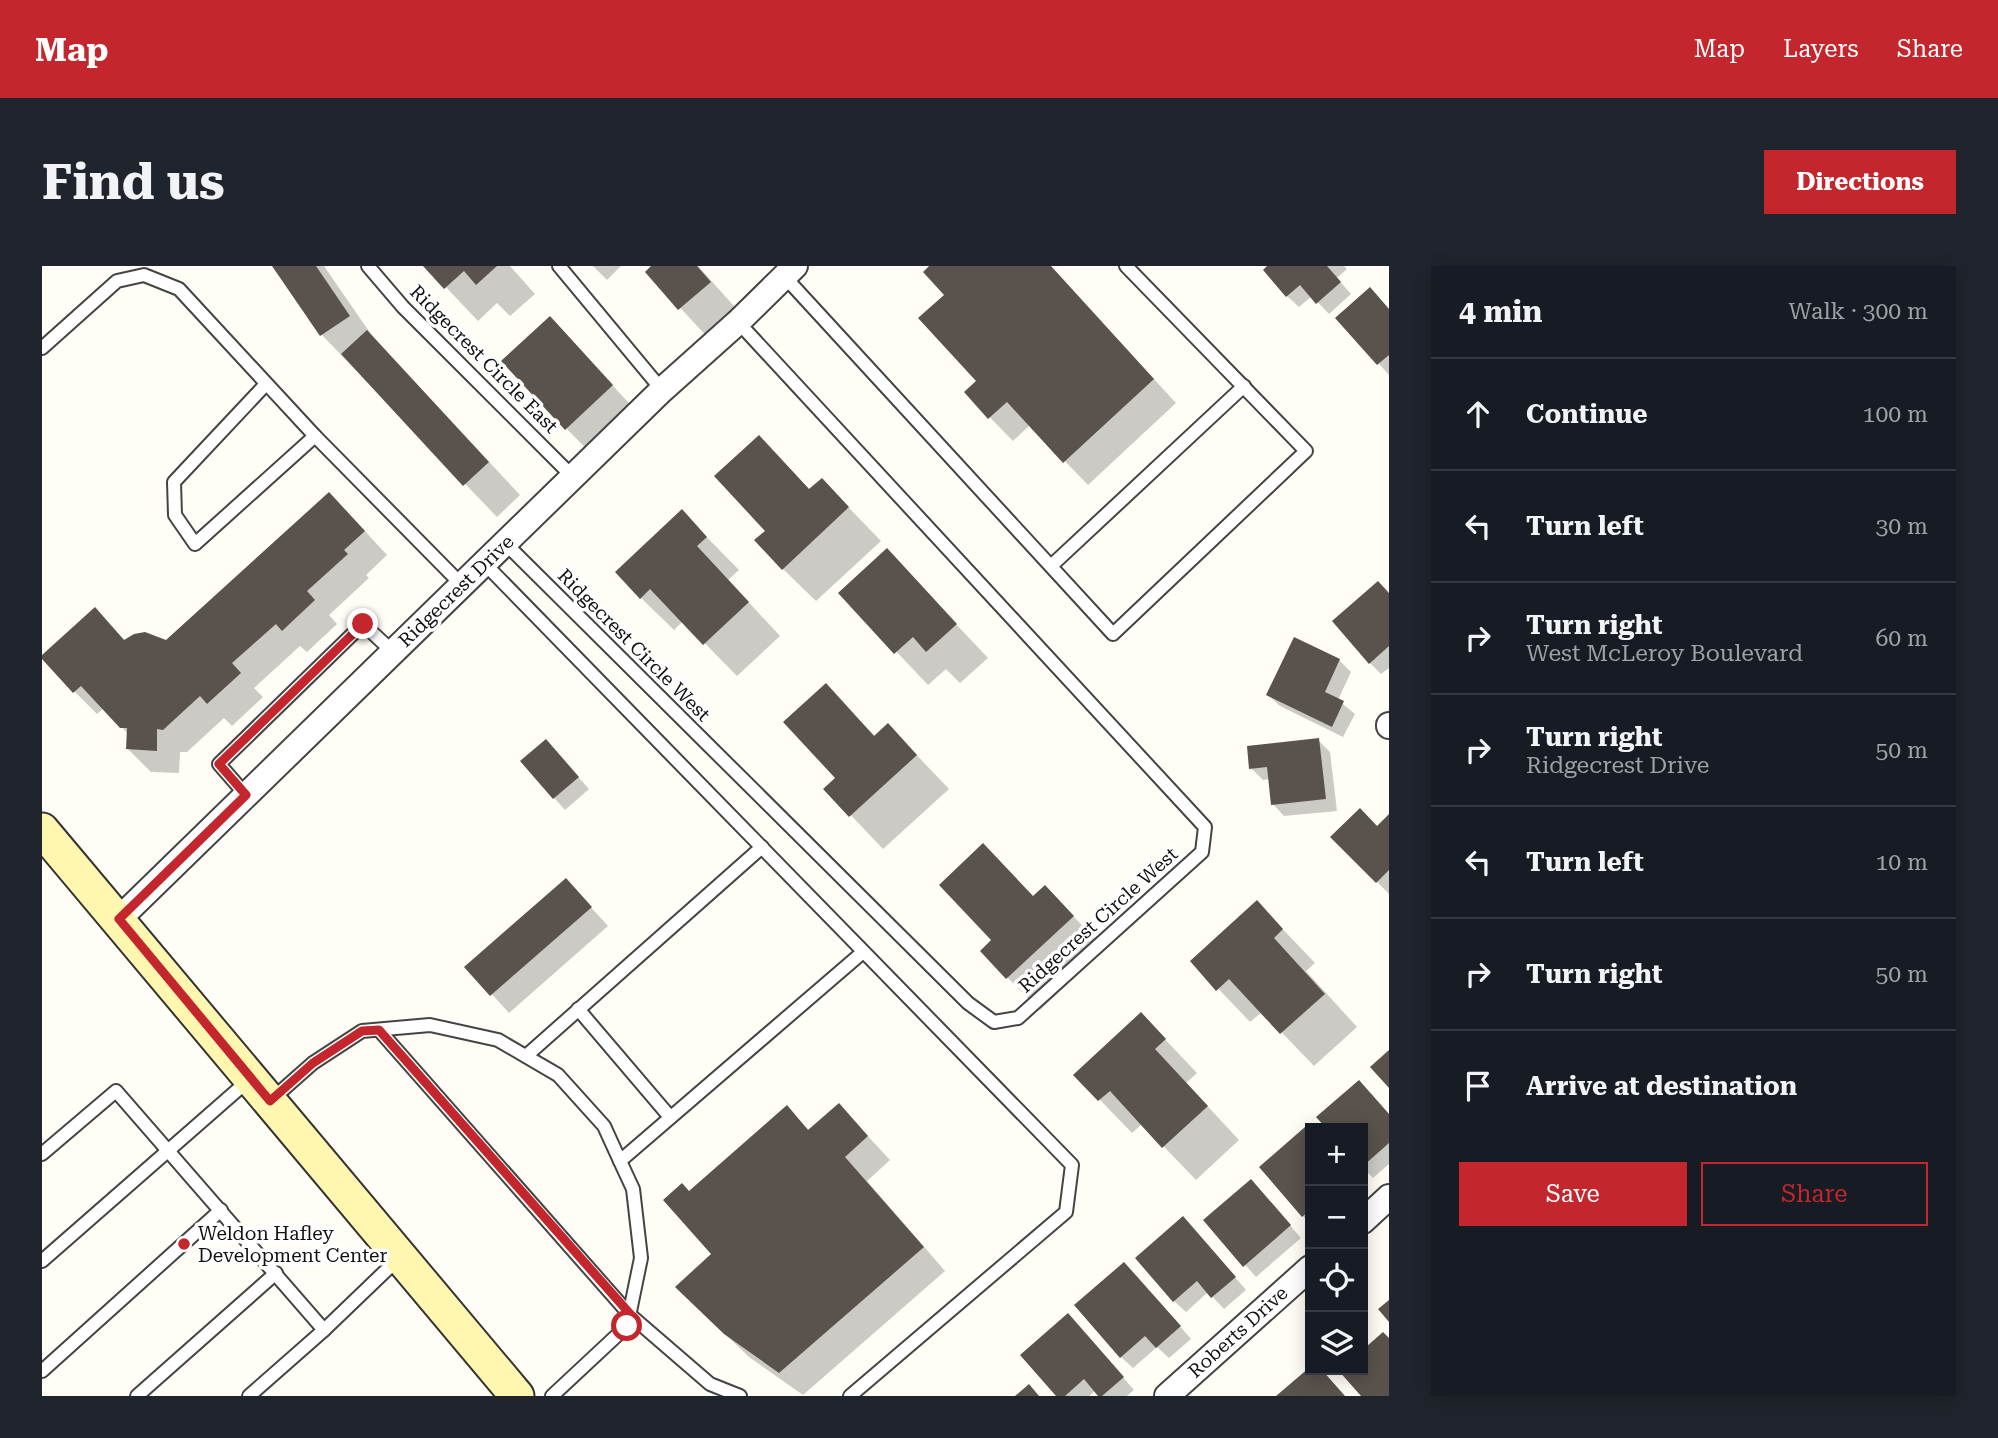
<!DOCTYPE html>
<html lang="en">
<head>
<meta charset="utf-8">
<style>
	:root { --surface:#171b24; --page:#20242c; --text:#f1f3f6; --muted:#9ea1a6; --line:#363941; --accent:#c4262e }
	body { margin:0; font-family:"Roboto Serif",serif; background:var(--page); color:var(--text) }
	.controls { position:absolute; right:21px; bottom:21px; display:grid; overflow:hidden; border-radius:0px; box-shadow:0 4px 18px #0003 }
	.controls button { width:63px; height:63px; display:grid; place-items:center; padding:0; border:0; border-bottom:2px solid var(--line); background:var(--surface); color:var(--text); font:35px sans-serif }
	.stop { position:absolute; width:21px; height:21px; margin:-16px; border:5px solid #c4262e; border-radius:50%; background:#fff }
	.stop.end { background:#c4262e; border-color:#fff; box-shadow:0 2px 7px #0008 }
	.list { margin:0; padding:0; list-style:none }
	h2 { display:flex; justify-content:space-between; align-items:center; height:91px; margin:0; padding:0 28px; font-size:30px }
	h2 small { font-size:23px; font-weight:400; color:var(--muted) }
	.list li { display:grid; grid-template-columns:46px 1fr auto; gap:21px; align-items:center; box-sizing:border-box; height:112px; padding:0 28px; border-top:2px solid var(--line) }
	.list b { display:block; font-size:26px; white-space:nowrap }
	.list p { margin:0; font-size:23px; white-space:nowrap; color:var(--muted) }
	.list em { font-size:23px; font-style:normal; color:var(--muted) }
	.actions { display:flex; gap:14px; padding:21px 28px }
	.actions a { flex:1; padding:16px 0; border:2px solid var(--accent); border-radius:0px; text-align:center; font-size:24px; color:var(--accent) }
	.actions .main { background:var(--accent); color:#fff }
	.icon { flex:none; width:38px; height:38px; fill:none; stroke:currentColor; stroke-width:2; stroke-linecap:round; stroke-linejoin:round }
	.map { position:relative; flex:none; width:1347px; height:1130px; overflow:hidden; border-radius:0px }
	header { display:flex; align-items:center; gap:42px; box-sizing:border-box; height:98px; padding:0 35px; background:var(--accent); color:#fff }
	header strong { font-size:33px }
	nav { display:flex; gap:38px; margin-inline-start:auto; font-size:24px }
	.intro { display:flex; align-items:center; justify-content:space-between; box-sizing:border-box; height:168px; padding:0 42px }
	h1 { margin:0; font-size:49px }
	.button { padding:18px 32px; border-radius:0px; background:var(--accent); color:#fff; font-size:24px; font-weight:700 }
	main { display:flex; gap:42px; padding:0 42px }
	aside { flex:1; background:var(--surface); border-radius:0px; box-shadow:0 4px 18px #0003 }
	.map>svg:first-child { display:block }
	.shadow { fill:#0003 }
	.building { fill:#5a524d }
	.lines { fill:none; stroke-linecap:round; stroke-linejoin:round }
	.lane-casing { stroke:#444; stroke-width:16 }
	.street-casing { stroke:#444; stroke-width:28 }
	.secondary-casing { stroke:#333; stroke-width:37 }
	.lane { stroke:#fff; stroke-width:12 }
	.street { stroke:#fff; stroke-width:24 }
	.secondary { stroke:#fff6b0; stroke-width:33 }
	.route { stroke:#c4262e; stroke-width:9 }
	.poi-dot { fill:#c4262e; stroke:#fff; stroke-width:2.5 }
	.labels { text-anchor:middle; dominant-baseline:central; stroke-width:7; stroke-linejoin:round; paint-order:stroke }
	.street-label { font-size:19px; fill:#111; stroke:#fff }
	.poi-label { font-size:19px; fill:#111; stroke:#fff; text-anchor:start }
</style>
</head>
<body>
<header>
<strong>Map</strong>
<nav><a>Map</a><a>Layers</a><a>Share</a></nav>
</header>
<div class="intro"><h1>Find us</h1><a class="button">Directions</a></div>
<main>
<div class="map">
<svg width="1347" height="1130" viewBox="0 0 1347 1130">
	<rect width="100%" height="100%" fill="#fffdf5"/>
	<g class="shadow">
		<path d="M232,0H282L333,74L478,229L455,251L280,69Z"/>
		<path d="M384,0H468L493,28L468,50L455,37L436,55Z"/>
		<path d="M551,0H579L565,14Z"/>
		<path d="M612,0H656L700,49L670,76L605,6Z"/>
		<path d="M889,0H1008L1134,137L1046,219L988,159L971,175L924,127L937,115L904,29Z"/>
		<path d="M1228,0H1302L1305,3L1295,12L1309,28L1287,48L1270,30L1257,41L1245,30Z"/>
		<path d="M1340,35L1347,44V109L1296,52Z"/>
		<path d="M508,53L602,153L556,195L524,162Z"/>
		<path d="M717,171L769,225L780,214L839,275L774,335L741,303L725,265Z"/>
		<path d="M640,246L697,304L686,314L738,370L695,410L641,355L632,364L599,332Z"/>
		<path d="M310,251L345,289L324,309L327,312L287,349L295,358L265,386L258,380L212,422L221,431L190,460L182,452L145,486H138L137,507L109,506L86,483L87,469L62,442L55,448L32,425L76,367L83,375L125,376Z"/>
		<path d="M845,285L946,392L918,417L904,403L886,419L799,327Z"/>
		<path d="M1336,317L1347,328V402L1339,408L1328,397Z"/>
		<path d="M1297,394L1309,406L1296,434L1313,448L1301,471L1238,440L1226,429Z"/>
		<path d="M784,420L834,471L846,459L907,523L841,583L784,523L796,513Z"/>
		<path d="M1276,474L1288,486L1295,545L1242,550L1231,538L1228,513L1221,514L1209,502Z"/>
		<path d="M515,487L547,523L523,544L480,496Z"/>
		<path d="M1347,550V628L1291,571L1335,562Z"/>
		<path d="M524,614L566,660L467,747L425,701Z"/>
		<path d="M1003,621L1063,683L998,744L965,711L992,632Z"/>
		<path d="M1215,636L1273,697L1264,705L1315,761L1272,800L1220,746L1208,756L1150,695Z"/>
		<path d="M1099,748L1155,807L1144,817L1197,874L1154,914L1100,858L1090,867L1034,809Z"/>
		<path d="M1329,828L1347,848V898L1331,912L1321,902V862H1286L1277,851Z"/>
		<path d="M797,839L848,894L825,915L903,1005L761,1129L707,1091L658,1044L672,989L648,927L745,842L768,865Z"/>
		<path d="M1263,864L1268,870V957L1261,950Z"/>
		<path d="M1220,927L1259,972L1214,1011L1164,955Z"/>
		<path d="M1152,964L1204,1024L1182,1043L1166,1026L1144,1046L1132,1035Z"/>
		<path d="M1094,1010L1149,1073L1127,1092L1115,1081L1091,1102L1079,1091Z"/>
		<path d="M1037,1061L1092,1124L1085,1130H1059L1054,1124L1047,1130H1016Z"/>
	</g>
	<g class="building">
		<path d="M230,0H274L308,50L278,70Z"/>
		<path d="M381,0H455L434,19L422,5L402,23Z"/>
		<path d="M609,0H655L669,16L636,44L603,6Z"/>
		<path d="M887,0H1009L1112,113L1021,197L965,136L946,153L922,126L934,115L876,52L902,29L881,6Z"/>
		<path d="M1225,0H1285L1299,16L1274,38L1258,19L1244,31L1221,4Z"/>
		<path d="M1328,21L1347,43V89L1335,99L1293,52Z"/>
		<path d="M508,50L571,119L523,164L459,95Z"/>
		<path d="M325,64L447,196L421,220L299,88Z"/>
		<path d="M717,169L767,223L780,212L807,241L740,304L712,274L723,265L672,210Z"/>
		<path d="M287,226L323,265L302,284L306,288L265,325L273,334L240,365L234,358L190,397L199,407L165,438L158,430L121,464L115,463V485L84,483L85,462H78L39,420L31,427L0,393V389L53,341L82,374L92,368L103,366L124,374Z"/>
		<path d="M640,243L665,271L655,280L707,336L661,379L608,323L598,333L573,306Z"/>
		<path d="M845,282L915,358L884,386L871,371L852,388L796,327Z"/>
		<path d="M1336,315L1347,327V380L1327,398L1290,355Z"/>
		<path d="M1252,371L1298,393L1283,426L1302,435L1290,461L1224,429Z"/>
		<path d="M784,417L832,470L846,457L875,489L807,551L781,523L793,512L741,456Z"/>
		<path d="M1277,472L1284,533L1229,539L1225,501L1207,503L1205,480Z"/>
		<path d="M504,473L537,511L511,533L478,495Z"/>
		<path d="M1318,542L1335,560L1347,548V604L1334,617L1288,571Z"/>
		<path d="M941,577L991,630L1003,619L1032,650L964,713L938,685L949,674L897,619Z"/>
		<path d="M524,612L550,641L448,730L422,701Z"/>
		<path d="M1215,634L1241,663L1232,672L1283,728L1238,768L1187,713L1174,725L1148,695Z"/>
		<path d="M1099,746L1124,773L1113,783L1166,840L1120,882L1068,825L1056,835L1031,809Z"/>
		<path d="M1347,784V822L1328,801Z"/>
		<path d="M1317,814L1347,848V877L1321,900V862H1284L1274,851Z"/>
		<path d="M797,837L826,870L803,891L882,981L737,1107L682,1068L633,1021L669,988L621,934L640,917L647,925L745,839L766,864Z"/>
		<path d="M1263,861L1268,868V944L1260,951L1217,901Z"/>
		<path d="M1209,913L1249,959L1201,1001L1161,954Z"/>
		<path d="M1141,950L1194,1011L1169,1032L1155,1015L1131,1036L1093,992Z"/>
		<path d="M1082,996L1139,1060L1114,1082L1103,1070L1078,1092L1032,1039Z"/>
		<path d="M1347,1034V1056L1336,1043Z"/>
		<path d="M1026,1047L1082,1111L1060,1130H1056L1042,1113L1023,1130H1014L978,1089Z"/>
		<path d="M1341,1066L1347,1072V1130H1319L1296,1104H1321V1076L1324,1081Z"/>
		<path d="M1268,1101V1104H1280L1303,1130H1234Z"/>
		<path d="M987,1118L997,1130H973Z"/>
	</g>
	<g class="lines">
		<defs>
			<g id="lane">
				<path d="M326,0L361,41L532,212"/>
				<path d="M517,0L620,124"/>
				<path d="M742,10L1071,368L1264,185L1084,0"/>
				<path d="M0,82L75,15L102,9L137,23L273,170L420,319"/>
				<path d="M224,118L132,216L133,249L153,278L273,170"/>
				<path d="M463,277L926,737L952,756L976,752L1160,586L1163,561L696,56"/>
				<path d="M442,297L1030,899L1024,946L808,1130"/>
				<path d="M1009,300L1202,120"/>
				<path d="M204,529L177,498L321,358L351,386"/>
				<path d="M536,743L628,851"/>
				<path d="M337,764L588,1049L668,1118L698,1130"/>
				<path d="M484,790L720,581"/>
				<path d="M228,835L271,797L320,765L388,759L456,774L516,809L562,860L578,895L591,923L599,992L585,1060L510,1130"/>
				<path d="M0,888L74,825L282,1064L207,1130"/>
				<path d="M578,895L821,686"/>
				<path d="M0,995L208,813"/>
				<path d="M282,1064L357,992"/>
				<path d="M0,1105L179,944"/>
				<path d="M95,1130L234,1007"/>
			</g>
			<g id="street">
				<path d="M1347,459V460"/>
				<path d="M77,653L620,124L696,56L753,0"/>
				<path d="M1321,955L1347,931"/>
				<path d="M1125,1130L1268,1002"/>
			</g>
			<path id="secondary" d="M0,564L475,1130"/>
		</defs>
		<use href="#lane" class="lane-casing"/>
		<use href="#street" class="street-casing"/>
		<use href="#secondary" class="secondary-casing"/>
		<use href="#lane" class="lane"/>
		<use href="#street" class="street"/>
		<use href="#secondary" class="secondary"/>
	</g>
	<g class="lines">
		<path class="route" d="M321,358L177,498L204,529L77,653L228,835L271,797L320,765L337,764L589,1049L585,1060"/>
	</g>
	<circle class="poi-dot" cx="142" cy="978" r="7"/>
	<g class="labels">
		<g class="street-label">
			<text transform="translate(442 93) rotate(45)">Ridgecrest Circle East</text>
			<text transform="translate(414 325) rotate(-44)">Ridgecrest Drive</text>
			<text transform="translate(592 379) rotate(45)">Ridgecrest Circle West</text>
			<text transform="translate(1056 654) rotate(-42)">Ridgecrest Circle West</text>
			<text transform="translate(1196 1066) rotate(-42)">Roberts Drive</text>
		</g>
		<g class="poi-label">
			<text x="156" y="967">Weldon Hafley<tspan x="156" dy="22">Development Center</tspan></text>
		</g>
	</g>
</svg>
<div class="controls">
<button>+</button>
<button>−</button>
<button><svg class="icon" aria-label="locate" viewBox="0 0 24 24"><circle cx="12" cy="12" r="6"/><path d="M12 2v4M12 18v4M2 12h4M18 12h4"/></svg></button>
<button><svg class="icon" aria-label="layers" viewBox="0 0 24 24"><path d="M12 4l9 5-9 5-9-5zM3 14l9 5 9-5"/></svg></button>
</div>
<div class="stop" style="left:585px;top:1060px"></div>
<div class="stop end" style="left:321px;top:358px"></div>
</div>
<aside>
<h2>4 min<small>Walk · 300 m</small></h2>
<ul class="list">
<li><svg class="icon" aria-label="ahead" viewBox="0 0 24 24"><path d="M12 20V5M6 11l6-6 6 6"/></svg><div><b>Continue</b></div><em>100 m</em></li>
<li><svg class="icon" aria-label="left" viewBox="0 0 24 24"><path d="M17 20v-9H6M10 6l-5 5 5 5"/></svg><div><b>Turn left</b></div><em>30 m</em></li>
<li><svg class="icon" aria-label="right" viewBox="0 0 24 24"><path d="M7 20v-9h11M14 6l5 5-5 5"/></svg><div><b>Turn right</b><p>West McLeroy Boulevard</p></div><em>60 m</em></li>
<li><svg class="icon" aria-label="right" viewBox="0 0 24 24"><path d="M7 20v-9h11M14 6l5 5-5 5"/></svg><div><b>Turn right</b><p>Ridgecrest Drive</p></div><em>50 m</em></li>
<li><svg class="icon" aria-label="left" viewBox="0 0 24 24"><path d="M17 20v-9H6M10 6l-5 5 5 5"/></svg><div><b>Turn left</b></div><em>10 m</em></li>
<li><svg class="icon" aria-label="right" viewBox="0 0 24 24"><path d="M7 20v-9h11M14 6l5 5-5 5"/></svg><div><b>Turn right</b></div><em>50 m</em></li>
<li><svg class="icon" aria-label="arrive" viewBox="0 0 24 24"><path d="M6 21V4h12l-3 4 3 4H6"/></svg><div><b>Arrive at destination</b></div></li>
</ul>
<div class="actions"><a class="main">Save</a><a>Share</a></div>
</aside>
</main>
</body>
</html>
